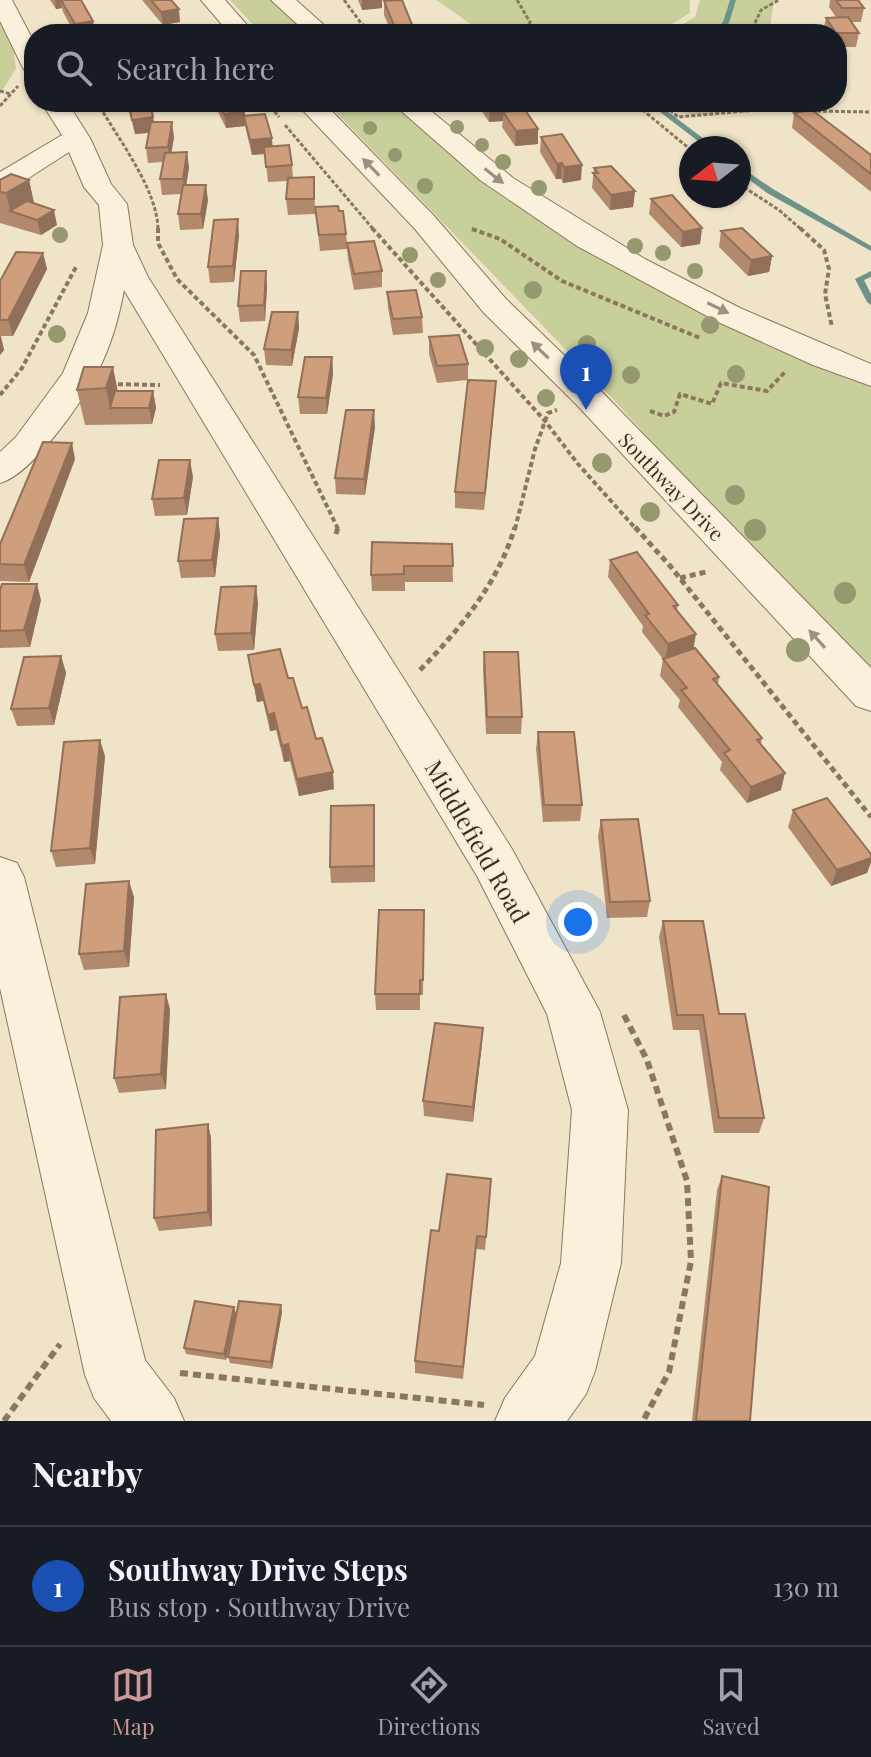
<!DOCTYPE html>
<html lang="en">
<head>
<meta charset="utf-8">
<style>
	:root { --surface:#171b24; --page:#20242c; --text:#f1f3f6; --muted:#9ea1a6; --line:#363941; --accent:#cc999b }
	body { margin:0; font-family:"Playfair Display",serif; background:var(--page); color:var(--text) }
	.compass { position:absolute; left:679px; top:136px; width:72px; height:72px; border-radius:50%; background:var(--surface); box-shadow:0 2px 6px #0004; rotate:253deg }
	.you { position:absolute; left:578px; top:922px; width:28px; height:28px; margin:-20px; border:6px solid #fff; border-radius:50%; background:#1a73e8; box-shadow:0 0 0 12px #1a73e833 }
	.badge { display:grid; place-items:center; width:52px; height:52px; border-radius:50%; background:var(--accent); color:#fff; font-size:26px; font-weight:700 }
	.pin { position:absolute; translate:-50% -66px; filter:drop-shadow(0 2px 4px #0008) }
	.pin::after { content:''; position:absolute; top:42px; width:28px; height:24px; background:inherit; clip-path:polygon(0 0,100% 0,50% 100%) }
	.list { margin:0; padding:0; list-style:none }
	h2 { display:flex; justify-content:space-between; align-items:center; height:104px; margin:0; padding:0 32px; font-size:34px }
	h2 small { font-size:26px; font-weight:400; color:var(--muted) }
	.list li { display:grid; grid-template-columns:52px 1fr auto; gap:24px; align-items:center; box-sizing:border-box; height:120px; padding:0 32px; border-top:2px solid var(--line) }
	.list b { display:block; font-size:30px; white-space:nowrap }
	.list p { margin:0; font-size:26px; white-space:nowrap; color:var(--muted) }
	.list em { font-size:26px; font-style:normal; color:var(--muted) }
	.icon { flex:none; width:44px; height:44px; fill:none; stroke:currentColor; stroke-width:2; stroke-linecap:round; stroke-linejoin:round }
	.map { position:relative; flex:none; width:871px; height:1421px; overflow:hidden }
	.search { position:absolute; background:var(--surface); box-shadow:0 2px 6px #0004; left:24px; right:24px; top:24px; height:88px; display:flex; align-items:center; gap:20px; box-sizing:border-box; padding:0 28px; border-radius:32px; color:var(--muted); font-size:30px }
	.sheet { height:224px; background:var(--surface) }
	nav { display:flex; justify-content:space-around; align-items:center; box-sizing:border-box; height:112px; border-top:2px solid var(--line); background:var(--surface); font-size:22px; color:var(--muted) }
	nav a { display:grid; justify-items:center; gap:4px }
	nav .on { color:var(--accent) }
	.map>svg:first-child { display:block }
	.green { fill:#c9cf9b }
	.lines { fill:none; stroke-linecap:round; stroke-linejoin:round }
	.stream { fill:#6f938a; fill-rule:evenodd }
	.minor-casing { stroke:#8d765c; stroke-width:2 }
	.path-far3 { stroke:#8d765c; stroke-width:3; stroke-dasharray:4 2; stroke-linecap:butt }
	.path-far2 { stroke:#8d765c; stroke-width:4; stroke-dasharray:5 3; stroke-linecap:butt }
	.path-far1 { stroke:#8d765c; stroke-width:5; stroke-dasharray:6 4; stroke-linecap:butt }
	.path { stroke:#8d765c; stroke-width:6; stroke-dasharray:8 5; stroke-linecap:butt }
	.minor { fill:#faf1dc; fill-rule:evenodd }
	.tree { fill:#96986f }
	.wall { fill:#b2896c }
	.shaded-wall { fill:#916f58 }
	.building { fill:#cf9f7d; stroke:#916f58; stroke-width:2 }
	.oneway { fill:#9c907e }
	.labels { text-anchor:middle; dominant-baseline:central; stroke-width:6; stroke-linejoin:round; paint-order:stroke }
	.far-street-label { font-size:20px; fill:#3d2e20; stroke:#f7eed8 }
	.street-label { font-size:24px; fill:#3d2e20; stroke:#f7eed8 }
</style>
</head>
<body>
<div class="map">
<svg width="871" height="1421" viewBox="0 0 871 1421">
	<rect width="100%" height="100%" fill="#f0e4c8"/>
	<g class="green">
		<path d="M230,0H280L320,34H262Z"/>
		<path d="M436,0H690V13L656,34H485Z"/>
		<path d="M700,0H774L769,34H666L695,17Z"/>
		<path d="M0,17L12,38L16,69L0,94Z"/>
		<path d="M326,102H401L496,184L871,383V668L717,513L601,386Z"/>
		<path d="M665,102H752L755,107C727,110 687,124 665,102Z"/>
	</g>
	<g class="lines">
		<g class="stream">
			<path d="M730,0H736L729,23L718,34H711L723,22Z"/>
			<path d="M647,102H655L716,148H707Z"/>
			<path d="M739,166L773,189L871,246V251L767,193L739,172Z"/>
			<path d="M871,271V277L864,280L871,294V305L867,302L855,279Z"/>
		</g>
		<defs>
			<g id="minor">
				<path d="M0,0H12L34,42V73L25,71L22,66L0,21Z"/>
				<path d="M201,0H225L255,34H230Z"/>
				<path d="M271,0H296L334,34H308Z"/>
				<path d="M41,102H67L90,138L111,184L127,204L133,245L148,277L512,849L600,1012L628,1110L621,1263L595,1371L586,1394L567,1421H495L505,1398L535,1356L561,1263L572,1110L547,1014L477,876L124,290C119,318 110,348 97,373C83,402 30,476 0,483V452L16,437L63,373L88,313L103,245L99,205L84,187L69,152L10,190L0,192V172L62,135Z"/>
				<path d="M295,102H323L435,217L506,299L600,390L871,668V711L856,706L576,404L484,313L415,229Z"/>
				<path d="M391,102H420L513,178L645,259L740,308L871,364V386L813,365L718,322L577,246L480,180Z"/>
				<path d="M0,857L17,863L24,877L145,1360L174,1398L184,1421H111L94,1398L85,1375L0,988Z"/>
			</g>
		</defs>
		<use href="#minor" class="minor-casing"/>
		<g class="path-far3">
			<path d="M344,0L361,23L374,34"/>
			<path d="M517,0L530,22L527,34"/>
			<path d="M750,34L761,10L779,0"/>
			<path d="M0,91L11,94"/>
			<path d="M97,102C117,137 158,190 158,230"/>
			<path d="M267,102L279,117"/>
			<path d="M633,102L691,150"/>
			<path d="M661,102L678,117L757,110L871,112"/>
			<path d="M0,106L18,86"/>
			<path d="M285,125L374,230"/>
			<path d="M739,184L779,210L802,230"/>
			<path d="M472,229L476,230"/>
		</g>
		<g class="path-far2">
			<path d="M158,228V243L177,279L254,355L338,529"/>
			<path d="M372,228L545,421L578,464L636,529"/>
			<path d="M800,228L824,250L829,269L825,294L832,327"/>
			<path d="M472,229L500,239L562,281L700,338"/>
			<path d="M110,384L160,385"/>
			<path d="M0,395L22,368L76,267"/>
			<path d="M650,411L664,416L674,412L680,394L712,404L721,383L767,391L785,372"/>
			<path d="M515,529L535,449L548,413L557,410"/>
		</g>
		<g class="path-far1">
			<path d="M635,527L671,567L871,817"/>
			<path d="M336,534L338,527"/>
			<path d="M680,578L706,572"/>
			<path d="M420,670C461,628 498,583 515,527"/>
		</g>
		<g class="path">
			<path d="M624,1015L647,1060L687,1181L691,1261L669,1372L643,1421"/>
			<path d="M180,1373L484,1405"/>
			<path d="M4,1421L60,1344"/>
		</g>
		<use href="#minor" class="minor"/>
	</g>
	<g class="tree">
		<circle cx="457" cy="127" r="7"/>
		<circle cx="370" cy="128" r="7"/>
		<circle cx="482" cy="145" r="7"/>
		<circle cx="395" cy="155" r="7"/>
		<circle cx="503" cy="162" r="8"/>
		<circle cx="425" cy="186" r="8"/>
		<circle cx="539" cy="188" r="8"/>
		<circle cx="60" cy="235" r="8"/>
		<circle cx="635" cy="246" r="8"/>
		<circle cx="663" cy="253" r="8"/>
		<circle cx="410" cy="255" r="8"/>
		<circle cx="695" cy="271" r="8"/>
		<circle cx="438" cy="280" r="8"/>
		<circle cx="533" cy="290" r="9"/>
		<circle cx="710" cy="325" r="9"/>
		<circle cx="57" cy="334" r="9"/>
		<circle cx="587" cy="344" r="9"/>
		<circle cx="485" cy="348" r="9"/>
		<circle cx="519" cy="359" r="9"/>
		<circle cx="736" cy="374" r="9"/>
		<circle cx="631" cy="375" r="9"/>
		<circle cx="546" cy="398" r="9"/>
		<circle cx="602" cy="463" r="10"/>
		<circle cx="735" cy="495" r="10"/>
		<circle cx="650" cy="512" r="10"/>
		<circle cx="755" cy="530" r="11"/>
		<circle cx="845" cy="593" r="11"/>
		<circle cx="798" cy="650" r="12"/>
	</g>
	<g class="wall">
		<path d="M50,0H81L96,34H75L63,12L62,8L56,9Z"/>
		<path d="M142,0H171L180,22L163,25Z"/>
		<path d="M358,0H382V8L362,10Z"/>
		<path d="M830,0H858L864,8L861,22H851L859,33L856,47H837L845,56L842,70H837V34H825L823,31L826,18L836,17L829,7Z"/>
		<path d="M384,1L413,27V34H392L384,15Z"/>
		<path d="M127,102H150L154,122L174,137L171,152L189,167L186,185L208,200L203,229L180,230L178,214L181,194L162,195L160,179L163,162L148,163L146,148L149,133L135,134Z"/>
		<path d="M213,102H240L245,111V116L273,146L292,165L293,178L314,177L315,214L288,215L286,199L287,181L268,182L265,154L252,155L245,126L226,128Z"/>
		<path d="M476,102H507L510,111L538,144L515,146L502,127L503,121L489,122Z"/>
		<path d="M794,113L871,155V192L792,128Z"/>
		<path d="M541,137L581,180L563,183L561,179H556L540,152Z"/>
		<path d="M594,168L635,191L633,207L610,210L592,188Z"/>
		<path d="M0,180H29L34,203L57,225L41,235L0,223Z"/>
		<path d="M651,199L702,228L700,244L681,247L649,214Z"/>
		<path d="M315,207L339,211L346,234L347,243L382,271V287L354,290L348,259L347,249L320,251Z"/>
		<path d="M721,231L772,256L769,272L748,276L719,247Z"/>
		<path d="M239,235L234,282L210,283L208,267Z"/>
		<path d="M43,253L47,269L13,336H1L4,350L0,355V281Z"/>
		<path d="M267,286L265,321L240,322L238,306Z"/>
		<path d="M387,292L422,317L423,333L393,335L388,308Z"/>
		<path d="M298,312L299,328L292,366L266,365L264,349Z"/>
		<path d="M429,337L468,364V380L437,383L429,354Z"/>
		<path d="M332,357L333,374L327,414H300L298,397Z"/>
		<path d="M84,367L118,391H153L156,408L152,424L85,425L77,390Z"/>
		<path d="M495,398L484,510L455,508V492Z"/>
		<path d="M375,427L365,495L336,494L335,478Z"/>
		<path d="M75,459L29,582L0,581V544Z"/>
		<path d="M193,477L187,515L155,516L152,499Z"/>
		<path d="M218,518L220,535L215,577L181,578L178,561Z"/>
		<path d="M452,544L453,582H405V591H372L371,575Z"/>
		<path d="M610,560L678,605L677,610L694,648L719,677L718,684L762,738L761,744L781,790L747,803L720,770L722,762L678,707L680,700L660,676L663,659L642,632L643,626L608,577Z"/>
		<path d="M0,591L41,600L30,647L0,648Z"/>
		<path d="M258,603L254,650L218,651L215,634Z"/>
		<path d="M484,652L522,717L521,734H486L483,669Z"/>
		<path d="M248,655L288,678L316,739L334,789L299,796L290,761L284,762L276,730L270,731L263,701L257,702Z"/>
		<path d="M61,656L66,673L54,725L17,726L11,709Z"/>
		<path d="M538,732L582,805L580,821L543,822L536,749Z"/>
		<path d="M105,756L95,864L56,867L51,851Z"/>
		<path d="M793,810L871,854V862L867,873L831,886L788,827Z"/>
		<path d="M601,820L650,901L647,917L607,918L598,836Z"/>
		<path d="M375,822V882L331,883L330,867Z"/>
		<path d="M134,897L129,967L84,970L79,954Z"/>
		<path d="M424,910L423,995H420V1010H376L375,994Z"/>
		<path d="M663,921L719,1014L764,1118L759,1133H714L699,1030H673L659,937Z"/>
		<path d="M170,1009L166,1089L119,1093L114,1078Z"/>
		<path d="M482,1043L473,1122L424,1116L423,1101Z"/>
		<path d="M208,1124L211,1138L212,1226L159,1231L154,1218Z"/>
		<path d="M722,1176L750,1421H692L717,1190Z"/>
		<path d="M491,1179L485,1250L476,1249L463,1379L415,1373V1361L439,1231Z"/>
		<path d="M282,1312L272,1369L230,1363L228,1357Z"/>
		<path d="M236,1314L226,1360L186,1354L184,1348Z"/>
	</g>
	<g class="shaded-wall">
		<path d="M55,0H60L62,8L56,9Z"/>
		<path d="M362,0H382V8L362,10Z"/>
		<path d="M179,9L180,22L163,25L161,12Z"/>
		<path d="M93,21L96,34H77L75,24Z"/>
		<path d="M510,106L509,120L503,112V121L489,122L490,108Z"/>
		<path d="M245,111V126L226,128L224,114Z"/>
		<path d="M153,117L156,132L135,134L132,120Z"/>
		<path d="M172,122L174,137L170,162L168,147Z"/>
		<path d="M538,129V144L515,146L516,131Z"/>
		<path d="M272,138L273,153L252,155L250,140Z"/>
		<path d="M187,152L189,167L185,194L183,179Z"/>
		<path d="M562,163L561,179H556L557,164Z"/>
		<path d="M582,165L581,180L563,183L564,167Z"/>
		<path d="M29,180L36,213L10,211L6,193Z"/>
		<path d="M206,185L208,200L203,229L201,214Z"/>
		<path d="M635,191L633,207L610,210L611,195Z"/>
		<path d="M54,210L57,225L41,235L37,220Z"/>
		<path d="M238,219L239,235L234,282L233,266Z"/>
		<path d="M702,228L700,244L681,247L683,232Z"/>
		<path d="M43,253L47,269L13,336L8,320Z"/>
		<path d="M772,256L769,272L748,276L751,260Z"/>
		<path d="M266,271L267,286L265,321L264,305Z"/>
		<path d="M298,312L299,328L292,366L291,350Z"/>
		<path d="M0,334L4,350L0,355Z"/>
		<path d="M332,357L333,374L327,414L326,398Z"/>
		<path d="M113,367L120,402L110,408L114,424L106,388Z"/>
		<path d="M496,381L495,398L484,510L485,493Z"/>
		<path d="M153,391L156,408L152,424L149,408Z"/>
		<path d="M374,410L375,427L365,495L364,479Z"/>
		<path d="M72,443L75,459L29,582L24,565Z"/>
		<path d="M190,460L193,477L187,515L184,498Z"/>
		<path d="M218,518L220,535L215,577L212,560Z"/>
		<path d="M37,584L41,600L30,647L24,630Z"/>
		<path d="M256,586L258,603L254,650L251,633Z"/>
		<path d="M696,634L693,651L665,660L668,644Z"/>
		<path d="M61,656L66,673L54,725L49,708Z"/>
		<path d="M260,684L263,701L257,702L254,685Z"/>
		<path d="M274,713L276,730L270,731L268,715Z"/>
		<path d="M100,740L105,756L95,864L90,848Z"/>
		<path d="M288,744L290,761L284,762L282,746Z"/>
		<path d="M333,772L334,789L299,796L297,779Z"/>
		<path d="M785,773L781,790L747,803L751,787Z"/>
		<path d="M374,805L375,822V882L374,866Z"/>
		<path d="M871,858V862L867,873L831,886L837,870Z"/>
		<path d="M129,881L134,897L129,967L124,951Z"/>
		<path d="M166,994L170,1009L166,1089L161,1074Z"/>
		<path d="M483,1028L482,1043L473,1122V1107Z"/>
		<path d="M208,1124L211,1138L212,1226L208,1212Z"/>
		<path d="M281,1305L282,1312L272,1369L271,1362Z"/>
		<path d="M234,1307L236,1314L226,1360L224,1354Z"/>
	</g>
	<g class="building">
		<path d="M61,0H81L93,21L75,24Z"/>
		<path d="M151,0H171L179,9L161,12Z"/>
		<path d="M402,0L413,27L395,28L384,1Z"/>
		<path d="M836,0H858L864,8H842Z"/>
		<path d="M848,17L859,33H836L826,18Z"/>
		<path d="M837,47L845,56H837Z"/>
		<path d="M128,102H150L153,117L132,120Z"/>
		<path d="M218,102H240L245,111L224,114Z"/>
		<path d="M486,102H507L510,106L490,108Z"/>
		<path d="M525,110L538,129L516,131L503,112Z"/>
		<path d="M812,110L871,155V174L794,113Z"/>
		<path d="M265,114L272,138L250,140L244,116Z"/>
		<path d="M151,122H172L168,147L146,148Z"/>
		<path d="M562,134L582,165L564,167L562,163L557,164L541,137Z"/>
		<path d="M289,145L292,165L266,167L264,147Z"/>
		<path d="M187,152L183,179H160L165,153Z"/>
		<path d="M611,166L635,191L611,195L593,173H598L594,168Z"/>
		<path d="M11,174L29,180L6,193L0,192V180Z"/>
		<path d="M314,177V199H286L288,178Z"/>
		<path d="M183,185H206L201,214H178Z"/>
		<path d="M672,195L702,228L683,232L651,199Z"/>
		<path d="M27,201L54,210L37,220L10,211Z"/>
		<path d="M338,206L339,211H343L346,234L319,235L315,207Z"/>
		<path d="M238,219L233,266L208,267L214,220Z"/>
		<path d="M742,228L772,256L751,260L721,231Z"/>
		<path d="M374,241L382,271L354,274L347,243Z"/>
		<path d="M16,252L43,253L8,320H0V281Z"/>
		<path d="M241,271H266L264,305L238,306Z"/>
		<path d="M416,290L422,317L393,319L387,292Z"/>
		<path d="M272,312H298L291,350L264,349Z"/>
		<path d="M459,335L468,364L437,366L429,337Z"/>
		<path d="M305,357H332L326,398L298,397Z"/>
		<path d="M84,367H113L106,388L77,390Z"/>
		<path d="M468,380L496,381L485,493L455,492Z"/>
		<path d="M115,391H153L149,408H110Z"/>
		<path d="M346,410H374L364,479L335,478Z"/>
		<path d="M43,442L72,443L24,565L0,564V544Z"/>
		<path d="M159,460H190L184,498L152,499Z"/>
		<path d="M218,518L212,560L178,561L184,519Z"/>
		<path d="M372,542L452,544L453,566H404V574L371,575Z"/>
		<path d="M637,552L678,605L673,606L696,634L668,644L645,615L649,614L610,560Z"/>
		<path d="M2,584H37L24,630L0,631V591Z"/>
		<path d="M256,586L251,633L215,634L221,587Z"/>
		<path d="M695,648L719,677L713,679L762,738L757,740L785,773L751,787L724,753L730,750L681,690L687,688L663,659Z"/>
		<path d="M280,649L288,678H293L302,708L307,707L316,739L322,738L333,772L297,779L288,744L282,746L274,713L268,715L260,684L254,685L248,655Z"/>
		<path d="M484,652H518L522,717H487Z"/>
		<path d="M61,656L49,708L11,709L24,657Z"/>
		<path d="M538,732H574L582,805H544Z"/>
		<path d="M100,740L90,848L51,851L64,742Z"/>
		<path d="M827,798L871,854V858L837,870L793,810Z"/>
		<path d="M374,805V866L330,867L331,806Z"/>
		<path d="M638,819L650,901L610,902L601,820Z"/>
		<path d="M129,881L124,951L79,954L86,884Z"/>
		<path d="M379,910H424L423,980H420V994H375Z"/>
		<path d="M663,921H703L719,1014H745L764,1118H719L703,1015H677Z"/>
		<path d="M166,994L161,1074L114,1078L120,997Z"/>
		<path d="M435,1023L483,1028L473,1107L423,1101Z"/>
		<path d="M208,1124V1212L154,1218L156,1130Z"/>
		<path d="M447,1174L491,1179L486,1237L477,1236L463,1367L415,1361L431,1230L439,1231Z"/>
		<path d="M722,1176L769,1187L750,1421H696Z"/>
		<path d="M195,1301L234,1307L224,1354L184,1348Z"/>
		<path d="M239,1301L281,1305L271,1362L228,1357Z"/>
	</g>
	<defs><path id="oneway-solid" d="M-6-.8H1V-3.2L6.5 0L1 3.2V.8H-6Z" transform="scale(2)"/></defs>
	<g class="oneway">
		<use href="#oneway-solid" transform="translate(371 167) rotate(-134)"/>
		<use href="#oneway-solid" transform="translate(494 176) rotate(38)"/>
		<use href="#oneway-solid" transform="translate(718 308) rotate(26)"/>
		<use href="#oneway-solid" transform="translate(540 350) rotate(-136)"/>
		<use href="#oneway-solid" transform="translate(817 639) rotate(-132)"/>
	</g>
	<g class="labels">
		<g class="far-street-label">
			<text transform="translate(672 486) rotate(46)">Southway Drive</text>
		</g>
		<g class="street-label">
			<text transform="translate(478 841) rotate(60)">Middlefield Road</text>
		</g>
	</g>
</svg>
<svg class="compass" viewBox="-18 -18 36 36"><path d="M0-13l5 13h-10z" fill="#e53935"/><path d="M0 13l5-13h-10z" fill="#9ea1a6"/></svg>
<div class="you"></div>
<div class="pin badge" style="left:586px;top:410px;background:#1a4fb4">1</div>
<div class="search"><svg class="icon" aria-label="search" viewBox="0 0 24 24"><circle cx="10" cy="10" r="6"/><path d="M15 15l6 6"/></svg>Search here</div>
</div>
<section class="sheet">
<h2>Nearby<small></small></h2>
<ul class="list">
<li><span class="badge" style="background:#1a4fb4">1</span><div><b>Southway Drive Steps</b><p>Bus stop · Southway Drive</p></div><em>130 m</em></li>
</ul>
</section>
<nav>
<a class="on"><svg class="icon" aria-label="map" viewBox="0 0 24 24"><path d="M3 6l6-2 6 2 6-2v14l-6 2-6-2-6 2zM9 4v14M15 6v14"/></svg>Map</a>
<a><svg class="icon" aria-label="directions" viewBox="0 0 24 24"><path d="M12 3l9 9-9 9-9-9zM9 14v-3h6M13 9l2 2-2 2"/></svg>Directions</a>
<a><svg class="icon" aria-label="saved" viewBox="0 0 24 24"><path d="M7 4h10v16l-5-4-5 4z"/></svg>Saved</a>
</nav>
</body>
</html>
